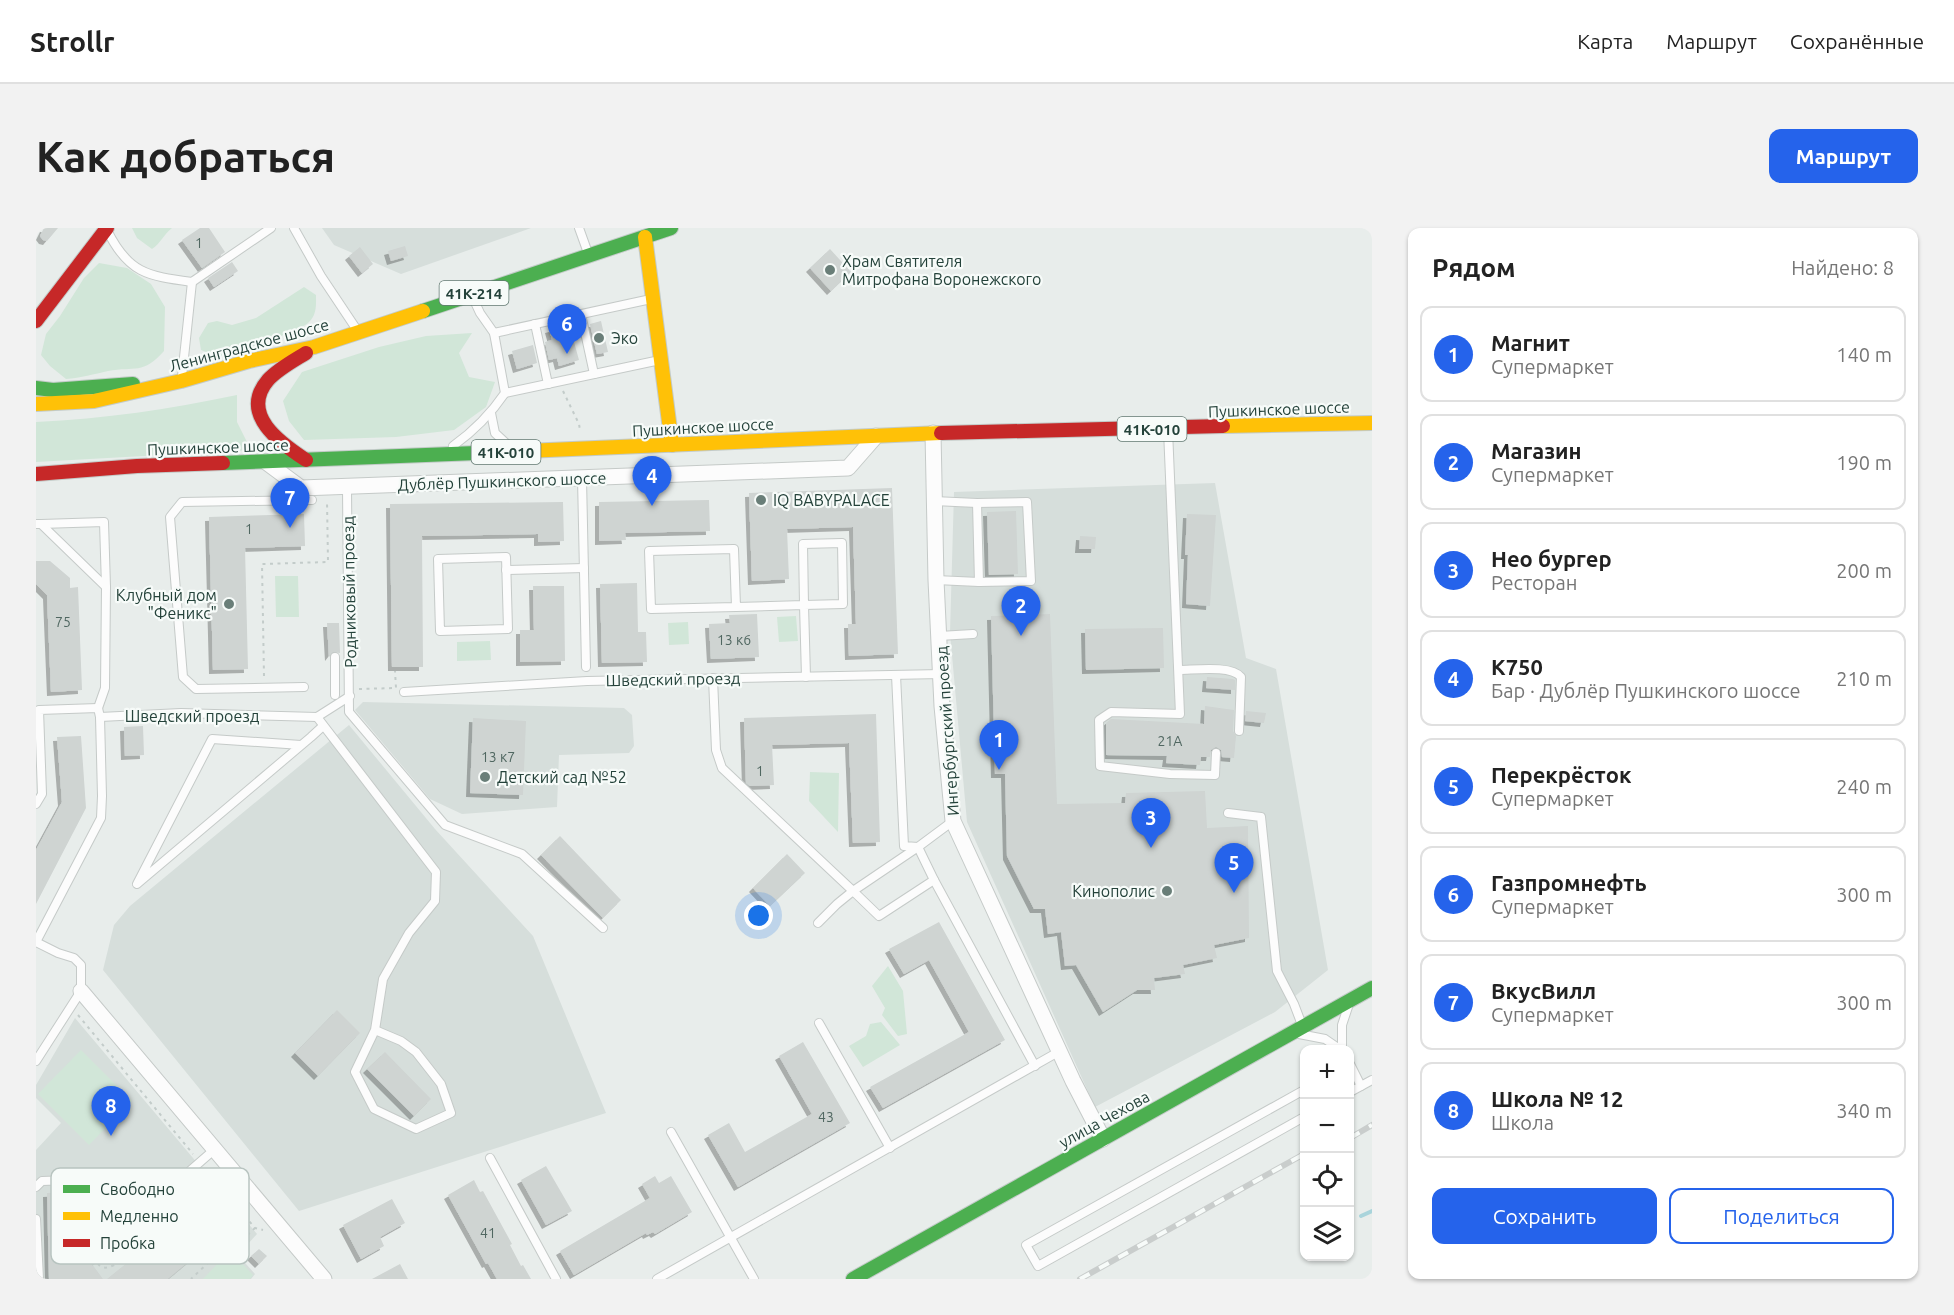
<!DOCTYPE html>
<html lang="ru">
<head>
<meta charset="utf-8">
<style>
	:root { --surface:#fff; --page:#f2f2f2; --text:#222; --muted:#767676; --line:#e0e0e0; --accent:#2563eb }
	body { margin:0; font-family:Ubuntu,sans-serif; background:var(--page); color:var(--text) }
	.controls { position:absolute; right:18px; bottom:18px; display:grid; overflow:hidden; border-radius:12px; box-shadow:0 2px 4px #0004 }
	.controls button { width:54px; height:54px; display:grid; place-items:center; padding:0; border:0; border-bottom:2px solid var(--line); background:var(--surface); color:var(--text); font:30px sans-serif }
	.you { position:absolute; left:723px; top:688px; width:21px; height:21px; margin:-15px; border:4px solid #fff; border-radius:50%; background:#1a73e8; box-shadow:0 0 0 9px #1a73e833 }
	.badge { display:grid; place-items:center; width:39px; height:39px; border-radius:50%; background:var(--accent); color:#fff; font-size:20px; font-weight:700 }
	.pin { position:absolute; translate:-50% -50px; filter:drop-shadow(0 2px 3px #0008) }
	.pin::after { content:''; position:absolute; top:32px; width:21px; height:18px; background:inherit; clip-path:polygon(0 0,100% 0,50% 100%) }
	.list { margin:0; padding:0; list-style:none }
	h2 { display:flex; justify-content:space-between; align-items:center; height:78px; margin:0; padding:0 24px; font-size:26px }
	h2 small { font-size:20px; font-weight:400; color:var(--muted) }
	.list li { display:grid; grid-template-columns:39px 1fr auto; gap:18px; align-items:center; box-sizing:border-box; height:96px; margin:0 12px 12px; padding:0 12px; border:2px solid var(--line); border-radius:12px }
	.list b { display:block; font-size:22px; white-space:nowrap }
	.list p { margin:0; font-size:20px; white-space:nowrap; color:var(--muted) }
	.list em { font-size:20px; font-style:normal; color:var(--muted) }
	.actions { display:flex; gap:12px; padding:18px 24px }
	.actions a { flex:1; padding:14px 0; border:2px solid var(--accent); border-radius:12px; text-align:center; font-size:21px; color:var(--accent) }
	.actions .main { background:var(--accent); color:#fff }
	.icon { flex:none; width:33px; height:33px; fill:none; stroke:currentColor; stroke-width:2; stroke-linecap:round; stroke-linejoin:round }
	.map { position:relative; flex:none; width:1336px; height:1051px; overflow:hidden; border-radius:12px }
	header { display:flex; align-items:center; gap:36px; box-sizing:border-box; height:84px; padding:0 30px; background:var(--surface); border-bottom:2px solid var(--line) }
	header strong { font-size:28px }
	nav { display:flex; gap:33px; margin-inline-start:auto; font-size:21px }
	.intro { display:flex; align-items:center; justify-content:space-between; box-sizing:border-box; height:144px; padding:0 36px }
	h1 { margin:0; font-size:42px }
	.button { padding:15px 27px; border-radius:12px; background:var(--accent); color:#fff; font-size:21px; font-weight:700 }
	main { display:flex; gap:36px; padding:0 36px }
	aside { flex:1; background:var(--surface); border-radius:12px; box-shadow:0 2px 4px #0004 }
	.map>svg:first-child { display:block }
	.built { fill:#d6dedb }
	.green { fill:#d1e6d8 }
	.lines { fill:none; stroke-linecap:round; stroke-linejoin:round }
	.stream { stroke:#a9d4db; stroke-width:4 }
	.building { fill:#cfd4d2; filter:url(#shadow) }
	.lane-casing { stroke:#c5cac8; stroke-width:10 }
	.street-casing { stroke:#c5cac8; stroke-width:17 }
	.fast-casing { stroke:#c3cbc8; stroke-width:16 }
	.slow-casing { stroke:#c3cbc8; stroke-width:16 }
	.jam-casing { stroke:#c3cbc8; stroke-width:16 }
	.path { stroke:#c3ccca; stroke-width:2; stroke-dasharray:3 4.5; stroke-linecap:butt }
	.lane { stroke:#fcfcfc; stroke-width:8 }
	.street { stroke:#fcfcfc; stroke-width:15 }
	.fast { stroke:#4caf50; stroke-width:14 }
	.slow { stroke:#ffc107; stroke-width:14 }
	.jam { stroke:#c62828; stroke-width:14 }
	.rail-casing { stroke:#c9cdcc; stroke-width:6 }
	.rail { stroke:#f7fbf9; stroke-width:4; stroke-dasharray:11; stroke-linecap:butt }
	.poi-dot { fill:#697e78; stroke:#f7fbf9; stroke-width:2 }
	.labels { text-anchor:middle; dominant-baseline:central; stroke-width:4.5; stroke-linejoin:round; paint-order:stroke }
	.number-label { font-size:14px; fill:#506761 }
	.shield { fill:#f7fbf9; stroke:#637a73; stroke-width:1.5 }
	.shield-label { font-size:15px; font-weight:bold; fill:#24423a }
	.poi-label { font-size:16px; fill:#24423a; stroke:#f7fbf9; text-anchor:start }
	.street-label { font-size:16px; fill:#24423a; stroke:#f7fbf9 }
	.key { fill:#f7fbf9; stroke:#b8c4c0; stroke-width:1.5 }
	.key-label { font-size:16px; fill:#24423a }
</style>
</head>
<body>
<header>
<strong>Strollr</strong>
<nav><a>Карта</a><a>Маршрут</a><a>Сохранённые</a></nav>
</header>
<div class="intro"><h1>Как добраться</h1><a class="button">Маршрут</a></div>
<main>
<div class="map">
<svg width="1336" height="1051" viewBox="0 0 1336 1051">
	<defs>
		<filter id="shadow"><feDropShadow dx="-4" dy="4" stdDeviation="0" flood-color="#0004"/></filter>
	</defs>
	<rect width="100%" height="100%" fill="#e8edeb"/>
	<g class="built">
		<path d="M286,0H495L365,46L298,17Z"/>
		<path d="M1179,255L1210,430L1240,441L1292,742L1239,784L1059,879L931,594L914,405L918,264Z"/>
		<path d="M327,474L588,480L596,487L598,518L593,525L523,527L521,579L426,586L394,571L319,482Z"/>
		<path d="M313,497L399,601L497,708L570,885L263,983L67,742L78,697L94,678Z"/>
		<path d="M39,790L221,1006L202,1027L219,1046L215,1051H0V922L25,895L0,870V857Z"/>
	</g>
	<g class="green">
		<path d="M96,0H136C127,7 125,15 116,21L101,10Z"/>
		<path d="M63,35L91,40L115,56L129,79L128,123C107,147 99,138 72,143C58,146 45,150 30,151L14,138L5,127L10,106L24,88L48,50Z"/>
		<path d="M268,59L280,67C280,77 281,86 273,94C264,104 200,123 183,129L165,122L163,110L172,95L181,93L196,97L220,90Z"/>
		<path d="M436,105L423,125L433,149L459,154L450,179L418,202L360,209L268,212L253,193L247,173L266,144L343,119L390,108Z"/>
		<path d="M201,167V194L215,222L0,234V194C68,191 134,181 201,167Z"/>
		<path d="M239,348H262L263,389H240Z"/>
		<path d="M760,388L762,413L743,414L741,389Z"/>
		<path d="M652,394L653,416L633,417L632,395Z"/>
		<path d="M454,413L455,432L421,433V414Z"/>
		<path d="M774,544L803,545L802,604L773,573Z"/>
		<path d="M852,738L867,763L871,806L862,808L846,787L849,780L836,758Z"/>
		<path d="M845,794L864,817L827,839L813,818L830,808L834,796Z"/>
		<path d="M45,822L96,873L53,917L2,866Z"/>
		<path d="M201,1030L217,1047L214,1051H167L186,1031Z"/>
	</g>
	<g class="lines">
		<path class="stream" d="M1325,988L1336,983"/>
	</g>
	<g class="building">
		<path d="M8,0H22L11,13L7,12L4,8Z"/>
		<path d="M164,0H173L189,24L166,40L146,12Z"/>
		<path d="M369,18L372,28L355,33L352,23Z"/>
		<path d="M324,19L337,36L326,45L313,28Z"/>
		<path d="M794,21L815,44L795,63L774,40Z"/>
		<path d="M196,34L202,43L178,59L172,50Z"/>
		<path d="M565,93L572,124L561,126L554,96Z"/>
		<path d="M533,96L543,132L523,138L521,130L513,132L509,114L516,112L513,101Z"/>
		<path d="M497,117L501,135L481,141L476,123Z"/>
		<path d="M856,260L862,426L813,428L812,396H820L817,299L751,301L753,351L716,353L713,265Z"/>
		<path d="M673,272L674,303L589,305L590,312L563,313V274Z"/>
		<path d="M527,274L528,313L502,314V306L386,308L387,439H356L354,276Z"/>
		<path d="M980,283L982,346L953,347L951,284Z"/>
		<path d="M268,286L269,318L209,320L212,441L177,442L173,289Z"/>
		<path d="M1151,286L1180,287L1174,378L1150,376L1152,327H1149Z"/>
		<path d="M1044,308L1060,309L1059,321H1043Z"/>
		<path d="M0,333H14L34,350V360L42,359L46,462L15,464L11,367L0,356Z"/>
		<path d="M601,355L602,404H610L611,434L566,435L564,356Z"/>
		<path d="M497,358H528L529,433L484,434V402H498Z"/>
		<path d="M721,386L723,429L675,431L673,396L694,395L693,387Z"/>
		<path d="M1014,386L1021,576L1089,575L1090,565L1169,563L1171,600L1212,598L1213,710L1178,717L1181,730L1147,737L1149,746L1118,750L1119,762H1101L1067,784L1040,737L1029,738L1025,704L1012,706L1009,681H998L971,628L969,546H959L955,388Z"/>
		<path d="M291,395H303L304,425L297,424L293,429Z"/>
		<path d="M1127,400L1128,440L1050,442L1049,401Z"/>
		<path d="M1171,449L1197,451L1199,452V462L1170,460Z"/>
		<path d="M1169,478L1198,482L1197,503L1200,508L1198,530L1186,529L1185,522L1180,519L1175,522L1174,529H1165L1164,537L1130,535L1131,528L1070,527V495L1075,491L1168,496Z"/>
		<path d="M1210,483L1230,485L1228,495L1209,493Z"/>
		<path d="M840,486L844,614L817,615L813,515L736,517L738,557L714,558L710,555L708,490Z"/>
		<path d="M437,490L490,493L487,567L434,565Z"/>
		<path d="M107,498L108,527L89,528L88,499Z"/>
		<path d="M45,508L50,580L0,676V622L26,574L21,509Z"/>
		<path d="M524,608L585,672L567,690L505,627Z"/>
		<path d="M751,626L769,645L734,678L717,660Z"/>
		<path d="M903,694L969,812L847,880L834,859L933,804L893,732L868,746L853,721Z"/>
		<path d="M301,782L324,805L282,848L259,825Z"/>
		<path d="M767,814L814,895L702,959L672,907L693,895L709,924L776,886L743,828Z"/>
		<path d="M349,824L395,871L378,888L331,841Z"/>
		<path d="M510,938L536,983L510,997L485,952Z"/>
		<path d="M619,948L623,955L635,948L656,984L619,1006L617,1004L611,1007L610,1005L538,1047L524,1023L614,970L606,956Z"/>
		<path d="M438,952L444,964L447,963L476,1016L474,1017L485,1038L487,1037L495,1051H461L452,1035L450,1036L412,967Z"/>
		<path d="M52,963L53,1032L67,1051H13L11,965Z"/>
		<path d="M356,971L369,995L344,1009L348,1018L325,1031L307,997Z"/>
		<path d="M138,997L162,1026L132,1051H71Z"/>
		<path d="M223,1021L231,1028L223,1036L215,1028Z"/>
		<path d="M364,1036L372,1051H336Z"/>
	</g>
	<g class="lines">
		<defs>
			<g id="lane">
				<path d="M258,0L285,48L321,102"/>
				<path d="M543,0L552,25"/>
				<path d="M71,2C92,45 111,48 156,54L235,0"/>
				<path d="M545,86L558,146"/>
				<path d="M499,96L512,156"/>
				<path d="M458,105L615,71"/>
				<path d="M146,148L156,54"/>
				<path d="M469,165L624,132"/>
				<path d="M455,185L459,205L472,217"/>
				<path d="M1132,202L1144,486L1075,484L1063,492L1064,538L1134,546L1179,547L1180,525"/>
				<path d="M417,218C438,203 454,187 469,165L458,105L444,85L437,70"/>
				<path d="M546,250L550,439"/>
				<path d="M311,260L313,484L409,597L486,626L567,700"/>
				<path d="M898,273L941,275L991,274L995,353L943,354L900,352"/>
				<path d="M941,275L943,354"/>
				<path d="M0,296H5L70,359L69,460L62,480"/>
				<path d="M5,296L68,294L70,359"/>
				<path d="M470,329L472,401L404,403L402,331Z"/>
				<path d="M470,342L548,340"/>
				<path d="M700,379L615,381L613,323L698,321L700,379L768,377L767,316L806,315L807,376L768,377L770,449"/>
				<path d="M903,408L937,406"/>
				<path d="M299,429V467"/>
				<path d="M1143,442C1159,442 1195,437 1205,449L1203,503"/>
				<path d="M677,450L680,522L686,540L817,663L882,619L917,593"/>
				<path d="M268,459L160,461L147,449L134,289L146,274L276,272"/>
				<path d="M368,464L551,453L906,446"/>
				<path d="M64,489L145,485L281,489L314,468"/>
				<path d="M281,489L400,644L399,673L373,705L347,751L339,802L319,844L338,881L380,901L415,885L405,856L380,824L365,813L339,802"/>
				<path d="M265,517L176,511L101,656L275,509L287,498"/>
				<path d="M0,576L6,566L3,482L62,480L64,489L66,568L65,590L0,714"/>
				<path d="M1192,585L1225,589L1241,743L1258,776L1266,797"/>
				<path d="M898,652L999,838"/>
				<path d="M782,695L801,676L817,663L843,688L898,652L882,619L868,618L860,447"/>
				<path d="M0,714L22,725L38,730L45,737V763L0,833"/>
				<path d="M783,795L854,920"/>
				<path d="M1263,806L1289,811L1305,822"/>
				<path d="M1306,822V797L1312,779"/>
				<path d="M1314,836L1325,858"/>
				<path d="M1268,862L990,1017L1002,1038L1268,889"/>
				<path d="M1314,864L1336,852"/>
				<path d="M635,904L718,1051"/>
				<path d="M454,930L520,1051"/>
				<path d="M114,948L142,979"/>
				<path d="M0,959L6,953L148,948L179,921"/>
				<path d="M0,991L3,1051"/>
				<path d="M621,1051L1024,823"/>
			</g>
			<g id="street">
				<path d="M897,205L900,352L906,478L917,593L1037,853L1067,911"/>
				<path d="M230,234L265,260L812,240L840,208"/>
				<path d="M45,763L288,1051"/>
			</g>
			<g id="fast">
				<path d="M387,83L635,0"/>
				<path d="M0,160L17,162L97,156"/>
				<path d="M187,235L466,224"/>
				<path d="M817,1051L1336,760"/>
			</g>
			<g id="slow">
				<path d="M609,9L636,217"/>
				<path d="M0,176L58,173L145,153L213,133L278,119L387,83"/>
				<path d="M1187,198L1336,195"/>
				<path d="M466,224L905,205"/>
			</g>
			<g id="jam">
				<path d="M0,93L71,0"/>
				<path d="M270,125C257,133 242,141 232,152C203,186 244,215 270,232"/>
				<path d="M905,205L1187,198"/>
				<path d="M0,246L101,238L187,235"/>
			</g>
		</defs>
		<use href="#lane" class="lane-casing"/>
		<use href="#street" class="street-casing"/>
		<use href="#fast" class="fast-casing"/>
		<use href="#slow" class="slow-casing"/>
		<use href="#jam" class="jam-casing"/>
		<g class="path">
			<path d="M527,163L543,196L544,202"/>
			<path d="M228,448L226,336L292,334L291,273"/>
			<path d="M323,461L360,460L359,443"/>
			<path d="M42,787L157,926"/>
			<path d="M170,942L219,1000L227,1002"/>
			<path d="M149,987L176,1017L179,1023L176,1031L155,1051"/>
			<path d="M179,1023L200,1018L219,1000"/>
			<path d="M56,1037L60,1034C66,1041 70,1041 78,1037L133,993L136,988"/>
		</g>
		<use href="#lane" class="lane"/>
		<use href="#street" class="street"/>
		<use href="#fast" class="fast"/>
		<use href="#slow" class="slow"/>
		<use href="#jam" class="jam"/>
		<defs>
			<g id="rail">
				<path d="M1314,910L1336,897"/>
				<path d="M1044,1051L1268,926"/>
			</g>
		</defs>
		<use href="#rail" class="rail-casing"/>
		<use href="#rail" class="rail"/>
	</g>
	<g class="poi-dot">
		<circle cx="794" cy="42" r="6"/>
		<circle cx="563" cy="110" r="6"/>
		<circle cx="725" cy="272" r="6"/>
		<circle cx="193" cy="376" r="6"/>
		<circle cx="449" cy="549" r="6"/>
		<circle cx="1131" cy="663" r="6"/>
	</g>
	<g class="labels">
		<g class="number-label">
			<text x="163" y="15">1</text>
			<text x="213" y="301">1</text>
			<text x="27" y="394">75</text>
			<text x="698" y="412">13 к6</text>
			<text x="1134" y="513">21А</text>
			<text x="462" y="529">13 к7</text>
			<text x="724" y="543">1</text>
			<text x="790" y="889">43</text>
			<text x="452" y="1005">41</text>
		</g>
		<g class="shield">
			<rect x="403.5" y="53" width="69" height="24" rx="4.5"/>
			<rect x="1081.5" y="189" width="69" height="24" rx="4.5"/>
			<rect x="435.5" y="212" width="69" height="24" rx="4.5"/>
		</g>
		<g class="shield-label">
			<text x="438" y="65">41К-214</text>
			<text x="1116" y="201">41К-010</text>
			<text x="470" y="224">41К-010</text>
		</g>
		<g class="poi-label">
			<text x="806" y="33">Храм Святителя<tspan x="806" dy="18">Митрофана Воронежского</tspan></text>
			<text x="575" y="110">Эко</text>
			<text x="737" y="272">IQ BABYPALACE</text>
			<text x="181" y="367" text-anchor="end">Клубный дом<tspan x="181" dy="18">"Феникс"</tspan></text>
			<text x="461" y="549">Детский сад №52</text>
			<text x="1119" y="663" text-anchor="end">Кинополис</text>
		</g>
		<g class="street-label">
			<text transform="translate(213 117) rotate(-15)">Ленинградское шоссе</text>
			<text transform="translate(1243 181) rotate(-2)">Пушкинское шоссе</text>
			<text transform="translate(667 199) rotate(-3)">Пушкинское шоссе</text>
			<text transform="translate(182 219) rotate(-2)">Пушкинское шоссе</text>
			<text transform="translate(466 253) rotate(-2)">Дублёр Пушкинского шоссе</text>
			<text transform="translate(313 364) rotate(-91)">Родниковый проезд</text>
			<text transform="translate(637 451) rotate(-1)">Шведский проезд</text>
			<text x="156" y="488">Шведский проезд</text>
			<text transform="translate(911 503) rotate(-94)">Ингербургский проезд</text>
			<text transform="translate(1068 891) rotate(-29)">улица Чехова</text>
		</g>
	</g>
	<rect x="15" y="940" width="198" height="96" rx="9" class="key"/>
	<rect x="27" y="957" width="27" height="8" fill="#4caf50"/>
	<rect x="27" y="984" width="27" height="8" fill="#ffc107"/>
	<rect x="27" y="1011" width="27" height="8" fill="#c62828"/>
	<g class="key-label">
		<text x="64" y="967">Свободно</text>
		<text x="64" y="994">Медленно</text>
		<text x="64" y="1021">Пробка</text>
	</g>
</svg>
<div class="controls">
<button>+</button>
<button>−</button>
<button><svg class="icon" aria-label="locate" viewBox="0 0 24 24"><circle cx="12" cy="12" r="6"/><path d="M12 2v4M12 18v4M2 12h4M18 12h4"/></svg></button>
<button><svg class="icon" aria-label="layers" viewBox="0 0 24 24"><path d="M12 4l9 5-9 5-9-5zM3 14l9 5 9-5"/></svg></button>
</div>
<div class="you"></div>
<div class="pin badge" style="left:963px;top:542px">1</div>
<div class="pin badge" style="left:985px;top:408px">2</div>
<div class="pin badge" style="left:1115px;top:620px">3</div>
<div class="pin badge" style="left:616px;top:278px">4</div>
<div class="pin badge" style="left:1198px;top:665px">5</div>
<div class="pin badge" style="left:531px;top:126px">6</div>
<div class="pin badge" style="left:254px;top:300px">7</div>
<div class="pin badge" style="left:75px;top:908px">8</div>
</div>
<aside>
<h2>Рядом<small>Найдено: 8</small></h2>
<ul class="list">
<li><span class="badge">1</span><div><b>Магнит</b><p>Супермаркет</p></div><em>140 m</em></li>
<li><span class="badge">2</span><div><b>Магазин</b><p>Супермаркет</p></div><em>190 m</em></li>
<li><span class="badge">3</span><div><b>Нео бургер</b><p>Ресторан</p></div><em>200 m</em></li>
<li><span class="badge">4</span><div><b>К750</b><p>Бар · Дублёр Пушкинского шоссе</p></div><em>210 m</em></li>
<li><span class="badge">5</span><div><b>Перекрёсток</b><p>Супермаркет</p></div><em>240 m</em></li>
<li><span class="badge">6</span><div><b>Газпромнефть</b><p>Супермаркет</p></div><em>300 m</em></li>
<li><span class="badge">7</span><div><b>ВкусВилл</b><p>Супермаркет</p></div><em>300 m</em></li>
<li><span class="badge">8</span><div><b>Школа № 12</b><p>Школа</p></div><em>340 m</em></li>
</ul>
<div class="actions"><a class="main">Сохранить</a><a>Поделиться</a></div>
</aside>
</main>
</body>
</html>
